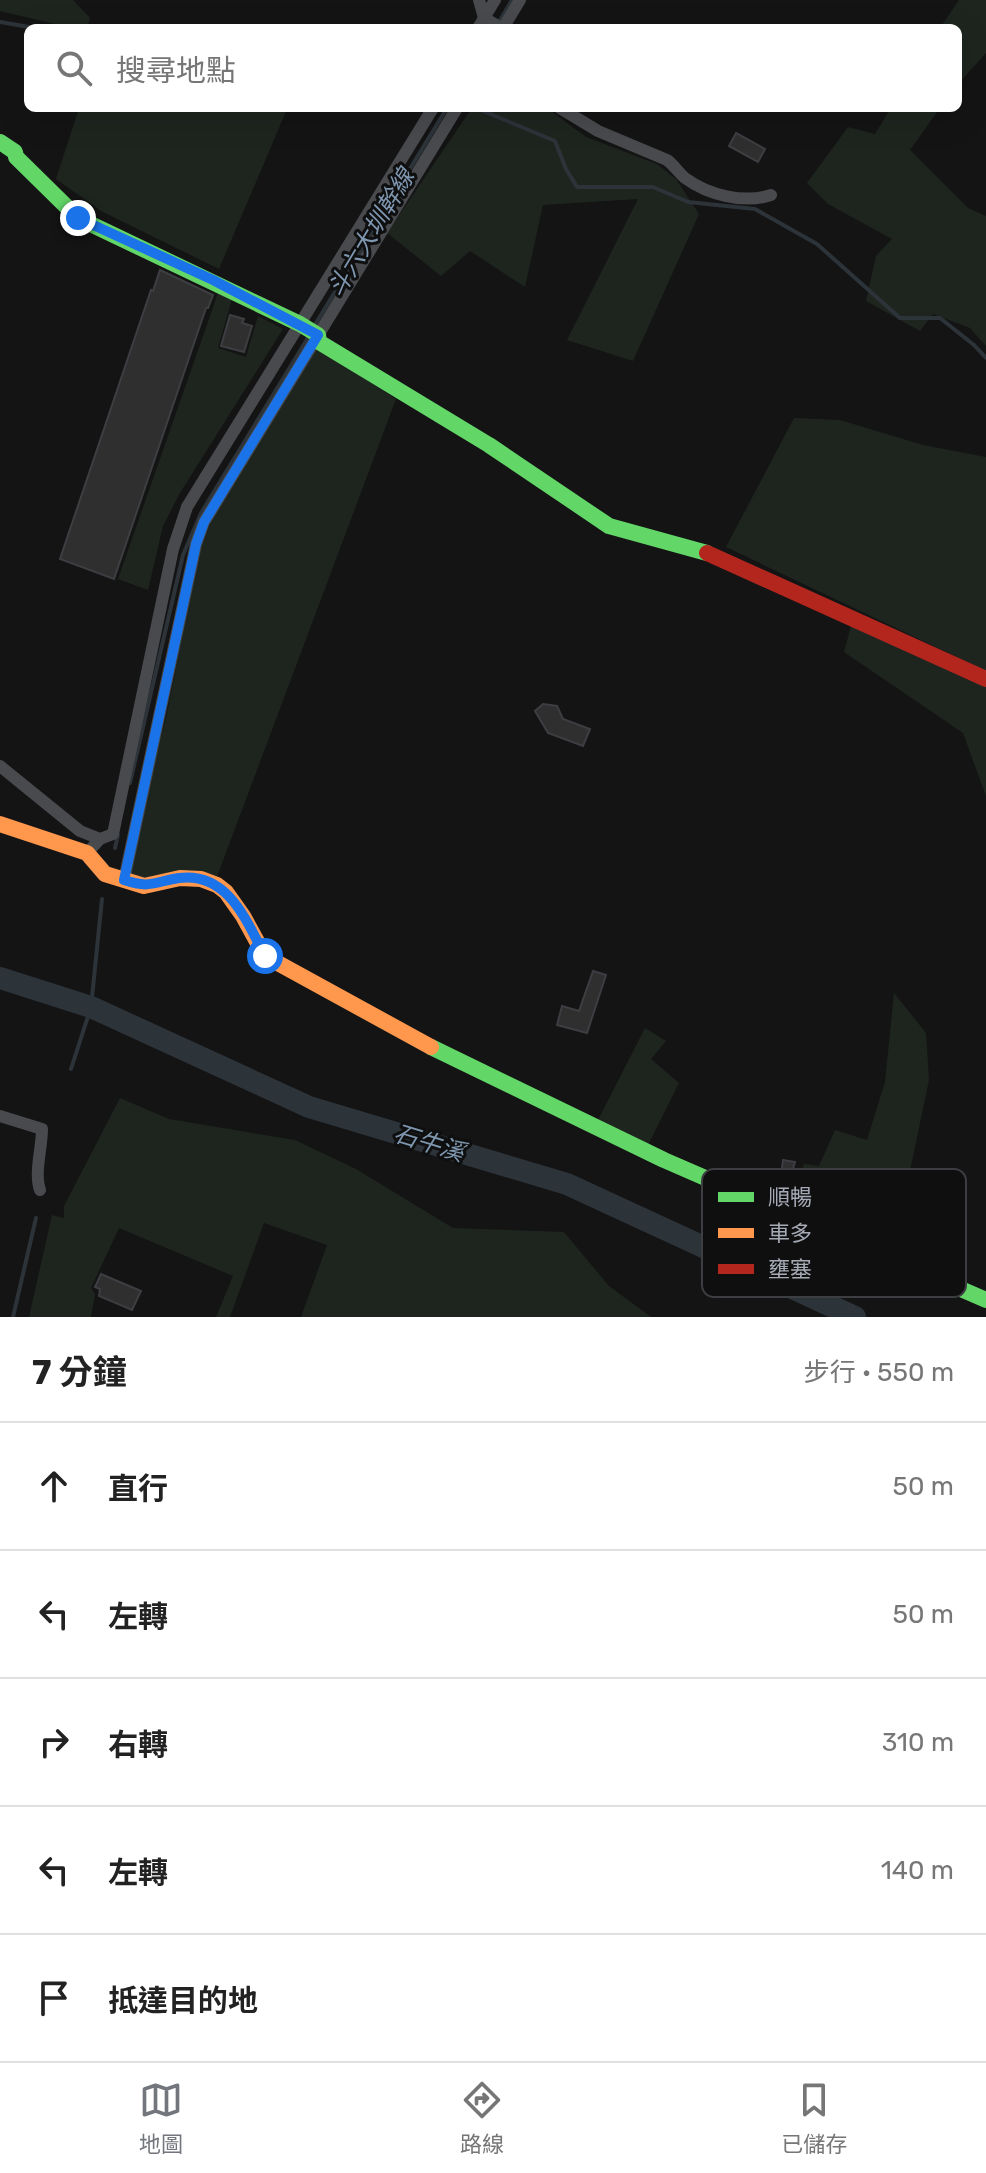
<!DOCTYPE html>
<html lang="zh-TW">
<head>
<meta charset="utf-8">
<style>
	:root { --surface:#fff; --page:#f2f2f2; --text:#222; --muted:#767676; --line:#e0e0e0; --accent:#73767d }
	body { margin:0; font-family:Rubik,"Noto Sans TC",sans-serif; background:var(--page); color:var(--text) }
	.stop { position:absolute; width:24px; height:24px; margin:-18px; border:6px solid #1a73e8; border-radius:50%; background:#fff }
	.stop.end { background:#1a73e8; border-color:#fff; box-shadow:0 2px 8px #0008 }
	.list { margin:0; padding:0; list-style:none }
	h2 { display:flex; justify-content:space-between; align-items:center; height:104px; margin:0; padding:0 32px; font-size:34px }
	h2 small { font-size:26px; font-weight:400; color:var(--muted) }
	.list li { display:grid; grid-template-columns:52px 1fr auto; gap:24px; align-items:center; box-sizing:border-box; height:128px; padding:0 32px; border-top:2px solid var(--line) }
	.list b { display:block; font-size:30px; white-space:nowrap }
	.list em { font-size:26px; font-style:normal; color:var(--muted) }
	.icon { flex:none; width:44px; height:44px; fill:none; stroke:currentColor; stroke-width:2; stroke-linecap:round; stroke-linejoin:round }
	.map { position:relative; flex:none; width:986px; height:1317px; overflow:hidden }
	.search { position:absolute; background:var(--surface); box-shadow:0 8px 32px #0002; left:24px; right:24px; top:24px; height:88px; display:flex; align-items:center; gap:20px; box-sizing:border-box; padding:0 28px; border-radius:12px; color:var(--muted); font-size:30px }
	.sheet { height:744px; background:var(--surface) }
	nav { display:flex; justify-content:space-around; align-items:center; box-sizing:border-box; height:112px; border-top:2px solid var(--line); background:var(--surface); font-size:22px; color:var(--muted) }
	nav a { display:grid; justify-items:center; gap:4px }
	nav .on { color:var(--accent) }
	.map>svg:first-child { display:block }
	.green { fill:#1e251f }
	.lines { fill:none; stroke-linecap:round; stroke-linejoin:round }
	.stream { stroke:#2c3339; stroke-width:4 }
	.river { stroke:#2c3339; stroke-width:22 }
	.building { fill:#2f2f30; stroke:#3d3e41; stroke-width:2 }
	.street { stroke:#494a4d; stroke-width:12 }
	.fast { stroke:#63d668; stroke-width:16 }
	.slow { stroke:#ff974d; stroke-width:16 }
	.jam { stroke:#b3261e; stroke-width:16 }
	.route { stroke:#1a73e8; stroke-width:10 }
	.labels { text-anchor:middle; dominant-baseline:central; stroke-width:6; stroke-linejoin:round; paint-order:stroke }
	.water-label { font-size:24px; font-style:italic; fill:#7e96ae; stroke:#0f0f10 }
	.key { fill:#0f0f10; stroke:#3c3e42; stroke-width:2 }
	.key-label { font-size:22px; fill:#a6aab5 }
</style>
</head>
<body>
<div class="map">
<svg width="986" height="1317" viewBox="0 0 986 1317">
	<rect width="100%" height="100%" fill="#141415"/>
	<g class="green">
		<path d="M0,0H73L90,18L87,28H72L0,11Z"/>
		<path d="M959,0H986V53L958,84V28H940Z"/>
		<path d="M79,108L287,109L219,269L101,211L56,179Z"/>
		<path d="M472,108H547L586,137L657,164L676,179L699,214L633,361L567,340L638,199L543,205L525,287L470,251L441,276L387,233Z"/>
		<path d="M891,108H940L910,150L968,208L986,216V346L970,328L933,314L920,331L866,301L876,256L892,239L828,204L807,183L848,127L875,134Z"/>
		<path d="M218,293L232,299L218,348L246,357L258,316L283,329L180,493L163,526L148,590L118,579Z"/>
		<path d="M314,347L396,399L215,882L124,880L166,718L199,552L214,515Z"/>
		<path d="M794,418L840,420L923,445L986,457V671L726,547Z"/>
		<path d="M852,622L986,686V796L963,733L844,652Z"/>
		<path d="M894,993L926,1033L929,1080L893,1252L851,1237L860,1178L827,1170L823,1179L802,1170L804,1164L819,1166L835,1130L867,1140L885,1082Z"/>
		<path d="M645,1028L666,1041L651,1059L679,1083L646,1149L596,1124Z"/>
		<path d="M120,1098L169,1119L295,1140L356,1169L453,1228L564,1232L609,1286L651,1317H301L327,1245L264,1223L230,1317H216L233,1276L119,1228L91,1288L95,1294L91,1317H29L52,1215L64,1218V1206Z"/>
	</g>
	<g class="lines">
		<g class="stream">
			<path d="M0,22L35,28"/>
			<path d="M499,22L512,0"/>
			<path d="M476,108L555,141L566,169L577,187H653L688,202L755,209L817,244L900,318H940L974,345L986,358"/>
			<path d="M313,328L447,108"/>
			<path d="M130,783L183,555L201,513L309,336"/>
			<path d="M115,848L118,835"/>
			<path d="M71,1069L91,1007L102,899"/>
			<path d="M13,1317L36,1218"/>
		</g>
		<path class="river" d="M0,978L91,1007L309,1107L567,1184L855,1317"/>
	</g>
	<g class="building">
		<path d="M736,133L765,149L758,162L729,146Z"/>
		<path d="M160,270L213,295L208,308H206L114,579L60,559L151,290L153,291Z"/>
		<path d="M230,315L244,319L242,323L252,326L244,352L221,346Z"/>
		<path d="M543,704L557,706L563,719L590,729L583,746L548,733L535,711Z"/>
		<path d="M593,971L606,975L587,1033L557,1025L562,1006L579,1011Z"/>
		<path d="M783,1160L795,1162L791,1176L795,1177L790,1196L779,1194Z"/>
		<path d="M101,1274L141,1291L132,1310L99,1296L100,1289L95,1287Z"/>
	</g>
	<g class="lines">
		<g class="street">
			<path d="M479,0L484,18L501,28"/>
			<path d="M478,28L495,0"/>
			<path d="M503,28L520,0"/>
			<path d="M560,108L598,131L667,160C674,165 678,172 685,178C708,195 744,204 771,195"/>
			<path d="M0,766L80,831L100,839"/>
			<path d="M87,853L100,839L113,834L173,549L187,507L433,108"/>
			<path d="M124,880L196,544L204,522L457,108"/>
			<path d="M0,1116L42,1129C42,1148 34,1173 40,1190"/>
		</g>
		<g class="fast">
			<path d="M0,142L15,152L16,157L78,218L300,324L318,335L319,342L489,445L609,526L707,553"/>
			<path d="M431,1047L664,1160L986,1300"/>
		</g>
		<path class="slow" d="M0,824L87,853L105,874L144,886L180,878L201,879L217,885L226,892L243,916L265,956L431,1047"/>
		<path class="jam" d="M707,553L986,679"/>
	</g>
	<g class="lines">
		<path class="route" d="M78,218L213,280L318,335L204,522L196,544L124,880C151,889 153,882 179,878C228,872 246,920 265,956"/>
	</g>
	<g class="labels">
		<g class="water-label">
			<text transform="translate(371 233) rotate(-59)">斗六大圳幹線</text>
			<text transform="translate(429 1143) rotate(17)">石牛溪</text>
		</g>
	</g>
	<rect x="702" y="1169" width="264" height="128" rx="12" class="key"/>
	<rect x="718" y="1192" width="36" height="10" fill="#63d668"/>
	<rect x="718" y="1228" width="36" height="10" fill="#ff974d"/>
	<rect x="718" y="1264" width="36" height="10" fill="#b3261e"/>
	<g class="key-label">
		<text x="768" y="1205">順暢</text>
		<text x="768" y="1241">車多</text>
		<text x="768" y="1277">壅塞</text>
	</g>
</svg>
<div class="stop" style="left:265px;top:956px"></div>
<div class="stop end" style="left:78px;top:218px"></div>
<div class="search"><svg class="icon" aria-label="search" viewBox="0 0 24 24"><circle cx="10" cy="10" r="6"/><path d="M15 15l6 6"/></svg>搜尋地點</div>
</div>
<section class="sheet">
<h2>7 分鐘<small>步行 · 550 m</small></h2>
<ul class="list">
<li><svg class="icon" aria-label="ahead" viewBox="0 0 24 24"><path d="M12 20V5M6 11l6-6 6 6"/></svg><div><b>直行</b></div><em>50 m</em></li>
<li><svg class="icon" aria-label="left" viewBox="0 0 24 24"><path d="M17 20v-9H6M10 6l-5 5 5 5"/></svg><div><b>左轉</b></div><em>50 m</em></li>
<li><svg class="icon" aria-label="right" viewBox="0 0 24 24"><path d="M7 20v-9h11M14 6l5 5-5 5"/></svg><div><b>右轉</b></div><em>310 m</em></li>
<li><svg class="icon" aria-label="left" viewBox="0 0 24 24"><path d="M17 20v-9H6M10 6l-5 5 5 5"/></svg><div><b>左轉</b></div><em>140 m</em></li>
<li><svg class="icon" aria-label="arrive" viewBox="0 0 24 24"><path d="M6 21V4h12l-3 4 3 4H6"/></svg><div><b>抵達目的地</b></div></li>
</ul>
</section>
<nav>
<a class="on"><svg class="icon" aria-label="map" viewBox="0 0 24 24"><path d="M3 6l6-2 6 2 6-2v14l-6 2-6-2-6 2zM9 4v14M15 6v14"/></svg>地圖</a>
<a><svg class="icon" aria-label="directions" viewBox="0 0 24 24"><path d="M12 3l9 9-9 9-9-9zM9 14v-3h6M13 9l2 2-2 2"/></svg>路線</a>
<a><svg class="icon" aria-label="saved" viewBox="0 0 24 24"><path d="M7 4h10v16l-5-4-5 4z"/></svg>已儲存</a>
</nav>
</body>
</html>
